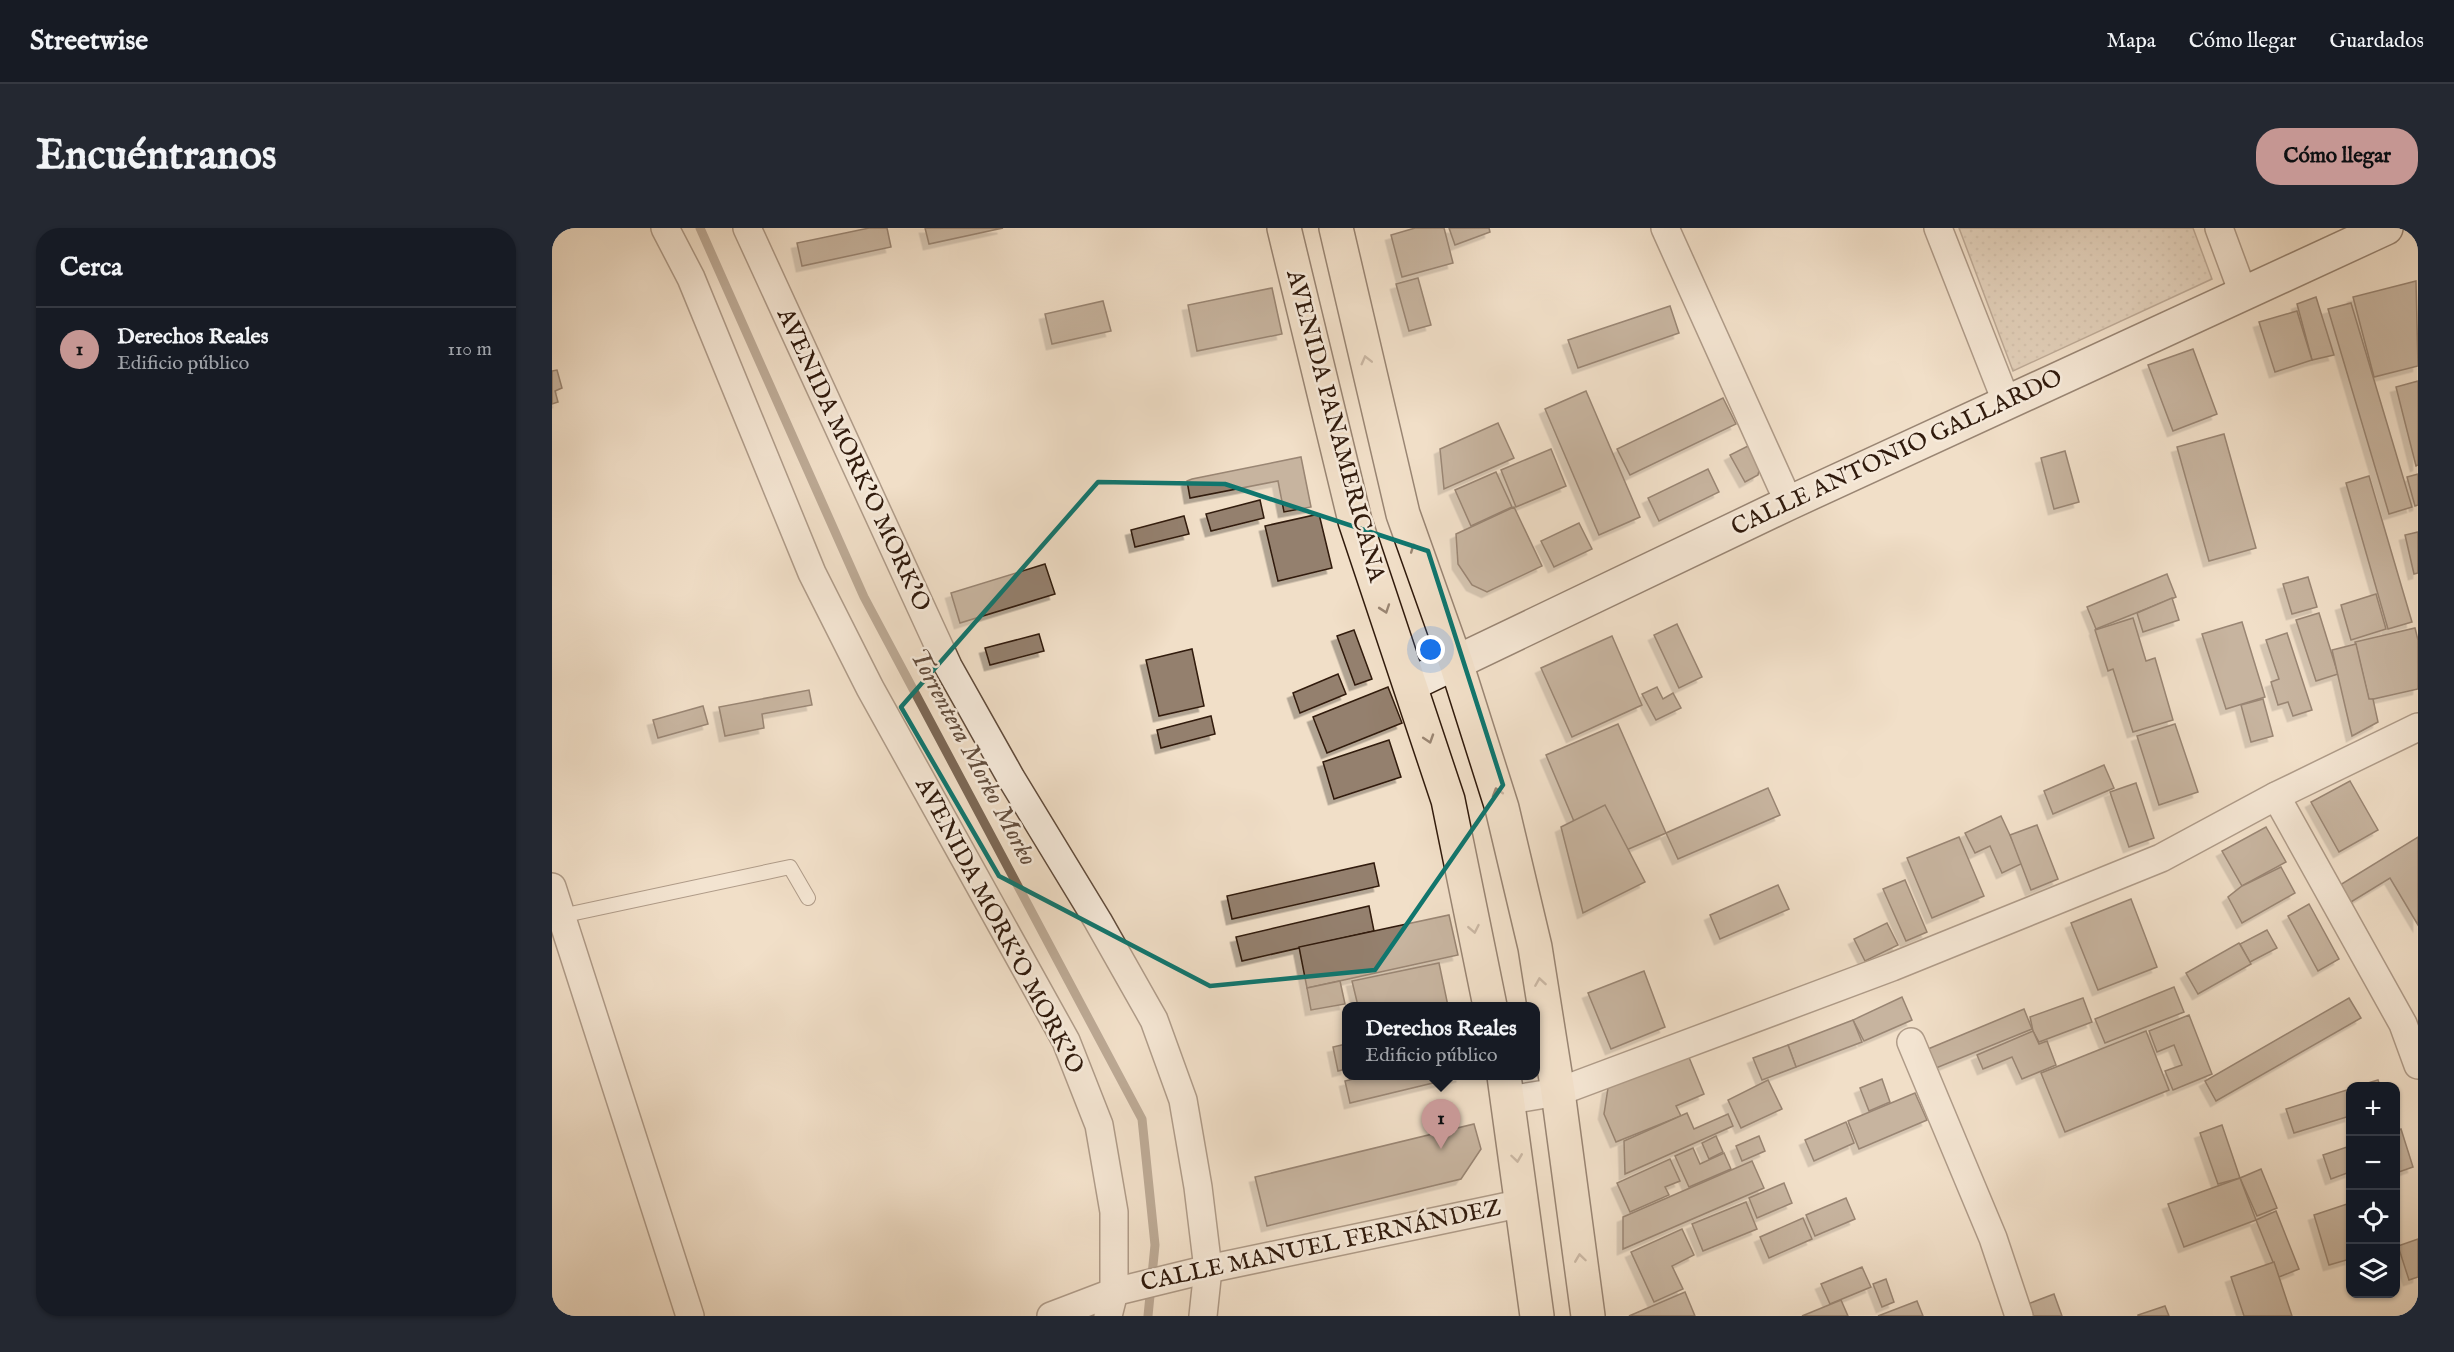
<!DOCTYPE html>
<html lang="es">
<head>
<meta charset="utf-8">
<style>
	:root { --surface:#171b24; --page:#242831; --text:#f1f3f6; --muted:#9ea1a6; --line:#363941; --accent:#c59692 }
	body { margin:0; font-family:"IM FELL English",serif; background:var(--page); color:var(--text) }
	.controls { position:absolute; right:18px; bottom:18px; display:grid; overflow:hidden; border-radius:12px; box-shadow:0 2px 4px #0004 }
	.controls button { width:54px; height:54px; display:grid; place-items:center; padding:0; border:0; border-bottom:2px solid var(--line); background:var(--surface); color:var(--text); font:30px sans-serif }
	.you { position:absolute; left:879px; top:422px; width:21px; height:21px; margin:-15px; border:4px solid #fff; border-radius:50%; background:#1a73e8; box-shadow:0 0 0 9px #1a73e833 }
	.badge { display:grid; place-items:center; width:39px; height:39px; border-radius:50%; background:var(--accent); color:#111; font-size:20px; font-weight:700 }
	.pin { position:absolute; translate:-50% -50px; filter:drop-shadow(0 2px 3px #0008) }
	.pin::after { content:''; position:absolute; top:32px; width:21px; height:18px; background:inherit; clip-path:polygon(0 0,100% 0,50% 100%) }
	.popup { position:absolute; left:790px; top:774px; width:198px; height:78px; box-sizing:border-box; display:grid; place-content:center; border-radius:12px; background:var(--surface); filter:drop-shadow(0 2px 4px #0005); font-size:20px; white-space:nowrap; color:var(--muted) }
	.popup b { font-size:22px; color:var(--text) }
	.popup::after { content:''; position:absolute; left:50%; top:100%; margin-left:-12px; border:12px solid transparent; border-top-color:var(--surface) }
	.list { margin:0; padding:0; list-style:none }
	h2 { display:flex; justify-content:space-between; align-items:center; height:78px; margin:0; padding:0 24px; font-size:26px }
	h2 small { font-size:20px; font-weight:400; color:var(--muted) }
	.list li { display:grid; grid-template-columns:39px 1fr auto; gap:18px; align-items:center; box-sizing:border-box; height:84px; padding:0 24px; border-top:2px solid var(--line) }
	.list b { display:block; font-size:22px; white-space:nowrap }
	.list p { margin:0; font-size:20px; white-space:nowrap; color:var(--muted) }
	.list em { font-size:20px; font-style:normal; color:var(--muted) }
	.icon { flex:none; width:33px; height:33px; fill:none; stroke:currentColor; stroke-width:2; stroke-linecap:round; stroke-linejoin:round }
	.map { position:relative; flex:none; width:1866px; height:1088px; overflow:hidden; border-radius:24px }
	header { display:flex; align-items:center; gap:36px; box-sizing:border-box; height:84px; padding:0 30px; background:var(--surface); border-bottom:2px solid var(--line) }
	header strong { font-size:28px }
	nav { display:flex; gap:33px; margin-inline-start:auto; font-size:21px }
	.intro { display:flex; align-items:center; justify-content:space-between; box-sizing:border-box; height:144px; padding:0 36px }
	h1 { margin:0; font-size:42px }
	.button { padding:15px 27px; border-radius:24px; background:var(--accent); color:#111; font-size:21px; font-weight:700 }
	main { display:flex; gap:36px; padding:0 36px }
	aside { flex:1; background:var(--surface); border-radius:24px; box-shadow:0 2px 4px #0004 }
	.map>svg:first-child { display:block }
	.green { fill:url(#green-dots); stroke:#806c5a; stroke-width:1.5 }
	.lines { fill:none; stroke-linecap:round; stroke-linejoin:round }
	.stream { stroke:#7c6856; stroke-width:9 }
	.building { fill:#94806e; stroke:#301a0c; stroke-width:1.5; filter:url(#shadow) }
	.lane-casing { stroke:#604b3b; stroke-width:16 }
	.street-casing { stroke:#604b3b; stroke-width:30 }
	.secondary-casing { stroke:#301a0c; stroke-width:36 }
	.primary-casing { stroke:#301a0c; stroke-width:36 }
	.lane { stroke:#f6eadb; stroke-width:14 }
	.street { stroke:#f6eadb; stroke-width:27 }
	.secondary { stroke:#f6eadb; stroke-width:33 }
	.primary { stroke:#f1dfc8; stroke-width:33 }
	.oneway { stroke:#9a8673 }
	.marked { fill:none; stroke:#0f766e; stroke-width:4.5; stroke-linejoin:round }
	.labels { text-anchor:middle; dominant-baseline:central; stroke-width:5; stroke-linejoin:round; paint-order:stroke }
	.street-label { font-size:24px; fill:#301a0c; stroke:#f6eadb }
	.water-label { font-size:26px; font-style:italic; fill:#634e3e; stroke:#f6eadb }
</style>
</head>
<body>
<header>
<strong>Streetwise</strong>
<nav><a>Mapa</a><a>Cómo llegar</a><a>Guardados</a></nav>
</header>
<div class="intro"><h1>Encuéntranos</h1><a class="button">Cómo llegar</a></div>
<main>
<aside>
<h2>Cerca<small></small></h2>
<ul class="list">
<li><span class="badge">1</span><div><b>Derechos Reales</b><p>Edificio público</p></div><em>110 m</em></li>
</ul>
</aside>
<div class="map">
<svg width="1866" height="1088" viewBox="0 0 1866 1088">
	<defs>
		<pattern id="green-dots" width="8" height="8" patternUnits="userSpaceOnUse" patternTransform="scale(1.5)"><rect width="8" height="8" fill="#d0bea8"/><path d="M2 2h.1M6 6h.1" fill="none" stroke="#b3a38f" stroke-width="1.8" stroke-linecap="round"/></pattern>
		<filter id="shadow"><feDropShadow dx="-5.5" dy="5.5" stdDeviation="0" flood-color="#0004"/></filter>
	</defs>
	<rect width="100%" height="100%" fill="#f1dfc8"/>
	<filter id="stains"><feTurbulence type="fractalNoise" baseFrequency=".00333" numOctaves="4"/><feColorMatrix values="0 0 0 0 .2 0 0 0 0 .09 0 0 0 0 .02 0 0 0 .5 -.17"/></filter>
	<radialGradient id="worn" r=".72"><stop offset=".6" stop-color="#630" stop-opacity="0"/><stop offset="1" stop-color="#630" stop-opacity=".3"/></radialGradient>
	<path class="green" d="M1407,0H1641L1660,51L1461,143Z"/>
	<g class="lines">
		<path class="stream" d="M148,0L312,369L590,891L603,1017L596,1088"/>
	</g>
	<g class="building">
		<path d="M317,0H335L339,19L250,38L245,15Z"/>
		<path d="M373,0H451L377,16Z"/>
		<path d="M863,0H892L901,35L850,49L839,7Z"/>
		<path d="M897,0H937L938,4L903,17Z"/>
		<path d="M866,50L879,97L857,103L844,56Z"/>
		<path d="M1864,53L1866,138L1822,149L1801,69Z"/>
		<path d="M720,60L730,106L645,123L636,77Z"/>
		<path d="M1764,69L1782,127L1760,132L1745,76Z"/>
		<path d="M551,73L559,103L500,116L493,86Z"/>
		<path d="M1799,75L1860,279L1837,286L1776,81Z"/>
		<path d="M1118,78L1127,105L1026,140L1016,112Z"/>
		<path d="M1745,83L1760,132L1723,144L1707,94Z"/>
		<path d="M1641,121L1665,186L1621,203L1596,137Z"/>
		<path d="M5,142L10,160L3,163L6,174L0,176V143Z"/>
		<path d="M1866,153V237L1864,238L1844,159Z"/>
		<path d="M1034,163L1088,289L1047,307L993,181Z"/>
		<path d="M1171,170L1184,196L1078,247L1065,221Z"/>
		<path d="M946,195L962,230L892,261L888,221Z"/>
		<path d="M1672,206L1704,320L1657,333L1625,219Z"/>
		<path d="M1196,218L1208,238L1206,247L1193,254L1178,227Z"/>
		<path d="M999,221L1014,258L964,279L949,242Z"/>
		<path d="M1513,223L1527,274L1502,281L1489,230Z"/>
		<path d="M749,229L759,279L732,284L726,253L638,270L635,253L640,251Z"/>
		<path d="M1156,241L1167,264L1107,293L1096,270Z"/>
		<path d="M944,244L960,279L919,298L903,262Z"/>
		<path d="M1866,246V277L1863,278L1855,249Z"/>
		<path d="M1817,248L1860,394L1836,401L1794,255Z"/>
		<path d="M708,272L712,290L659,303L654,286Z"/>
		<path d="M962,279L990,338L935,364L920,357L906,336L904,306Z"/>
		<path d="M767,286L780,340L726,353L713,298Z"/>
		<path d="M632,288L637,306L583,319L579,302Z"/>
		<path d="M1027,295L1040,321L1002,339L989,313Z"/>
		<path d="M1866,304V345L1862,346L1853,307Z"/>
		<path d="M493,336L503,366L408,395L399,365Z"/>
		<path d="M1615,346L1624,369L1544,401L1535,379Z"/>
		<path d="M1756,349L1765,379L1740,386L1731,356Z"/>
		<path d="M1824,366L1834,401L1799,412L1789,377Z"/>
		<path d="M1620,370L1627,392L1591,404L1585,385Z"/>
		<path d="M1767,385L1786,446L1764,453L1744,392Z"/>
		<path d="M1581,390L1594,433L1603,430L1621,492L1581,504L1561,441L1556,443L1543,402Z"/>
		<path d="M1690,394L1713,469L1674,481L1650,406Z"/>
		<path d="M1125,396L1150,449L1127,460L1102,407Z"/>
		<path d="M1863,400L1866,412V461L1817,472L1803,414Z"/>
		<path d="M802,402L820,451L803,457L785,408Z"/>
		<path d="M1735,405L1760,482L1741,488L1736,474L1726,477L1719,454L1727,451L1714,412Z"/>
		<path d="M487,406L492,423L438,437L433,420Z"/>
		<path d="M1060,408L1090,477L1020,509L989,440Z"/>
		<path d="M1804,416L1817,471H1821L1826,494L1800,508L1780,422Z"/>
		<path d="M640,421L652,478L607,488L594,432Z"/>
		<path d="M786,446L794,466L748,485L741,465Z"/>
		<path d="M836,459L850,495L775,525L761,489Z"/>
		<path d="M1105,459L1111,471L1121,465L1129,480L1104,492L1090,466Z"/>
		<path d="M257,462L260,477L210,486L212,500L173,508L167,479Z"/>
		<path d="M1711,471L1721,508L1699,514L1689,477Z"/>
		<path d="M151,478L156,496L106,510L101,492Z"/>
		<path d="M659,488L663,506L609,520L605,502Z"/>
		<path d="M1066,496L1114,605L1037,638L1021,591L994,527Z"/>
		<path d="M1623,496L1646,564L1607,577L1585,508Z"/>
		<path d="M837,512L849,549L782,571L771,534Z"/>
		<path d="M1552,537L1562,560L1501,586L1492,563Z"/>
		<path d="M1798,553L1826,602L1787,624L1759,574Z"/>
		<path d="M1584,555L1602,610L1577,619L1558,564Z"/>
		<path d="M1216,560L1228,587L1126,631L1114,605Z"/>
		<path d="M1053,577L1093,654L1031,685L1009,599Z"/>
		<path d="M1449,588L1471,635L1450,645L1438,618L1423,625L1413,605Z"/>
		<path d="M1485,597L1506,651L1479,662L1458,607Z"/>
		<path d="M1714,599L1734,634L1690,658L1670,623Z"/>
		<path d="M1407,609L1432,668L1380,690L1355,630Z"/>
		<path d="M1866,609V697L1838,650L1799,674L1788,657Z"/>
		<path d="M822,635L827,658L680,691L675,668Z"/>
		<path d="M1729,639L1743,665L1690,695L1676,669L1690,658Z"/>
		<path d="M1353,652L1375,704L1354,713L1331,661Z"/>
		<path d="M1226,657L1237,681L1168,711L1158,687Z"/>
		<path d="M1579,671L1605,739L1546,762L1519,695Z"/>
		<path d="M1757,676L1787,731L1766,743L1736,688Z"/>
		<path d="M817,678L822,703L690,733L684,709Z"/>
		<path d="M897,687L906,727L755,760L747,719Z"/>
		<path d="M1335,695L1346,717L1313,733L1302,711Z"/>
		<path d="M1715,702L1725,720L1698,734L1688,716Z"/>
		<path d="M1687,715L1699,736L1646,766L1634,745Z"/>
		<path d="M887,735L896,778H806L800,753Z"/>
		<path d="M1092,743L1113,799L1059,821L1036,765Z"/>
		<path d="M788,753L793,776L759,782L755,760Z"/>
		<path d="M1622,759L1632,784L1553,815L1543,791Z"/>
		<path d="M1350,769L1360,792L1312,813L1301,792Z"/>
		<path d="M1531,770L1540,794L1487,814L1481,803L1478,789Z"/>
		<path d="M1797,770L1809,790L1664,873L1653,853Z"/>
		<path d="M1472,781L1480,801L1384,840L1376,821Z"/>
		<path d="M1637,787L1660,846L1621,862L1613,843L1630,837L1622,817L1605,824L1597,803Z"/>
		<path d="M1301,792L1310,814L1244,839L1236,817Z"/>
		<path d="M1481,803L1487,816L1495,813L1504,837L1470,851L1460,829L1431,841L1425,827Z"/>
		<path d="M1594,803L1617,862L1513,904L1489,845Z"/>
		<path d="M794,816V841L786,843L781,819Z"/>
		<path d="M1236,817L1244,839L1210,852L1201,830Z"/>
		<path d="M1136,827L1152,866L1124,878L1129,888L1064,914L1052,886L1056,860Z"/>
		<path d="M813,848H910L798,875L793,853Z"/>
		<path d="M1330,851L1338,874L1317,883L1308,860Z"/>
		<path d="M1216,852L1230,881L1189,900L1176,872Z"/>
		<path d="M1826,852L1828,858H1806Z"/>
		<path d="M1798,861V888L1742,905L1734,881Z"/>
		<path d="M1363,865L1375,892L1307,921L1296,893Z"/>
		<path d="M1135,885L1142,901L1176,886L1181,898L1073,946L1072,913Z"/>
		<path d="M1294,894L1302,915L1262,933L1253,912Z"/>
		<path d="M922,896L929,921L909,951L715,998L703,949Z"/>
		<path d="M1670,897L1688,950L1666,956L1648,905Z"/>
		<path d="M1849,901L1861,939L1844,945V903Z"/>
		<path d="M1164,908L1171,924L1157,931L1150,915Z"/>
		<path d="M1207,908L1213,923L1190,933L1184,918Z"/>
		<path d="M1798,918V944L1779,951L1771,927Z"/>
		<path d="M1141,920L1148,936L1172,925L1179,941L1137,959L1123,928Z"/>
		<path d="M1118,931L1128,953L1113,959L1117,967L1078,984L1065,955Z"/>
		<path d="M1200,933L1212,960L1071,1021V989Z"/>
		<path d="M1709,941L1725,980L1705,988L1688,950Z"/>
		<path d="M1688,950L1704,992L1632,1019L1616,976Z"/>
		<path d="M1232,955L1240,975L1205,990L1197,970Z"/>
		<path d="M1294,970L1303,991L1263,1008L1254,987Z"/>
		<path d="M1194,974L1205,1001L1151,1023L1140,996Z"/>
		<path d="M1798,975V1031L1777,1037L1762,987Z"/>
		<path d="M1724,983L1747,1041L1727,1049L1704,992Z"/>
		<path d="M1251,990L1260,1011L1217,1030L1208,1009Z"/>
		<path d="M1130,1001L1142,1027L1120,1038L1131,1061L1102,1074L1079,1024Z"/>
		<path d="M1866,1011V1049L1857,1052L1846,1018Z"/>
		<path d="M1722,1034L1740,1088H1692L1679,1049Z"/>
		<path d="M1310,1039L1319,1059L1278,1076L1269,1056Z"/>
		<path d="M1334,1051L1342,1074L1330,1079L1321,1056Z"/>
		<path d="M1133,1064L1143,1088H1077Z"/>
		<path d="M1502,1066L1510,1088H1477L1473,1077Z"/>
		<path d="M1289,1072L1296,1088H1250Z"/>
		<path d="M1365,1073L1371,1088H1326Z"/>
		<path d="M1613,1078L1617,1088H1586V1087Z"/>
	</g>
	<g class="lines">
		<defs>
			<path id="lane" d="M9,688L238,639L256,670"/>
			<g id="street">
				<path d="M113,0L139,50L260,345L318,460L514,813L547,897L562,984V1064L556,1088"/>
				<path d="M195,0L396,438L459,550L546,693L602,792L631,872L646,959L656,1041L651,1088"/>
				<path d="M1113,0L1237,275"/>
				<path d="M1386,0L1454,173"/>
				<path d="M1667,0L1691,65"/>
				<path d="M1724,568L1851,796L1866,837"/>
				<path d="M0,659L138,1088"/>
				<path d="M1359,814L1441,1010L1467,1088"/>
				<path d="M957,872L1006,864L1340,739L1609,630L1724,568L1866,499"/>
				<path d="M499,1088L562,1064L656,1041L971,975"/>
			</g>
			<path id="secondary" d="M859,456L1237,275L1834,0"/>
			<g id="primary">
				<path d="M732,0L803,293L896,572L938,778"/>
				<path d="M784,0L851,286L904,435L950,580L983,719L1006,864L1036,1088"/>
				<path d="M952,848L985,1088"/>
			</g>
		</defs>
		<use href="#lane" class="lane-casing"/>
		<use href="#street" class="street-casing"/>
		<use href="#secondary" class="secondary-casing"/>
		<use href="#primary" class="primary-casing"/>
		<use href="#lane" class="lane"/>
		<use href="#street" class="street"/>
		<use href="#secondary" class="secondary"/>
		<use href="#primary" class="primary"/>
	</g>
	<defs><path id="oneway-chevron" d="M-2-3.5L2.5 0L-2 3.5" fill="none" stroke-width="1.6" stroke-linecap="round" stroke-linejoin="round" transform="scale(1.5)"/></defs>
	<g class="oneway">
		<use href="#oneway-chevron" transform="translate(814 132) rotate(-104)"/>
		<use href="#oneway-chevron" transform="translate(863 320) rotate(-110)"/>
		<use href="#oneway-chevron" transform="translate(833 381) rotate(71)"/>
		<use href="#oneway-chevron" transform="translate(877 511) rotate(72)"/>
		<use href="#oneway-chevron" transform="translate(945 564) rotate(-107)"/>
		<use href="#oneway-chevron" transform="translate(922 701) rotate(79)"/>
		<use href="#oneway-chevron" transform="translate(988 754) rotate(-99)"/>
		<use href="#oneway-chevron" transform="translate(965 930) rotate(82)"/>
		<use href="#oneway-chevron" transform="translate(1028 1030) rotate(-98)"/>
	</g>
	<path d="M0 0H1866V1088H0ZM546,254L673,256L876,323L951,557L823,742L658,758L447,648L349,479Z" fill="#f1dfc8" fill-opacity=".55" fill-rule="evenodd"/>
	<path class="marked" d="M546,254L673,256L876,323L951,557L823,742L658,758L447,648L349,479Z"/>
	<g class="labels">
		<g class="street-label">
			<text transform="translate(783 198) rotate(75)">AVENIDA PANAMERICANA</text>
			<text transform="translate(1345 225) rotate(-25)">CALLE ANTONIO GALLARDO</text>
			<text transform="translate(301 232) rotate(65)">AVENIDA MORK'O MORK'O</text>
			<text transform="translate(447 698) rotate(62)">AVENIDA MORK'O MORK'O</text>
			<text transform="translate(769 1018) rotate(-12)">CALLE MANUEL FERNÁNDEZ</text>
		</g>
		<g class="water-label">
			<text transform="translate(421 529) rotate(62)">Torrentera Morko Morko</text>
		</g>
	</g>
	<rect width="100%" height="100%" filter="url(#stains)"/>
	<rect width="100%" height="100%" fill="url(#worn)"/>
</svg>
<div class="controls">
<button>+</button>
<button>−</button>
<button><svg class="icon" aria-label="locate" viewBox="0 0 24 24"><circle cx="12" cy="12" r="6"/><path d="M12 2v4M12 18v4M2 12h4M18 12h4"/></svg></button>
<button><svg class="icon" aria-label="layers" viewBox="0 0 24 24"><path d="M12 4l9 5-9 5-9-5zM3 14l9 5 9-5"/></svg></button>
</div>
<div class="you"></div>
<div class="pin badge" style="left:889px;top:921px">1</div>
<div class="popup"><b>Derechos Reales</b>Edificio público</div>
</div>
</main>
</body>
</html>
